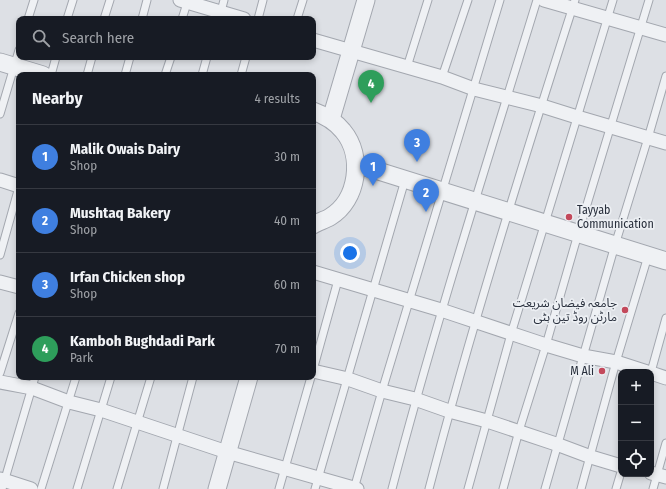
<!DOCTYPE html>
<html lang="en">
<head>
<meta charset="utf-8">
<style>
	:root { --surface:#171b24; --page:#20242c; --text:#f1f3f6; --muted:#9ea1a6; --line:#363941; --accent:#ea580c }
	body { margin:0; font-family:"Fira Sans Condensed","Noto Sans Arabic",sans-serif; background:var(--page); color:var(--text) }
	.controls { position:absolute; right:12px; bottom:12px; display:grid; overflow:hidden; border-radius:8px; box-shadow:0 2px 6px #0003 }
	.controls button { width:36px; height:36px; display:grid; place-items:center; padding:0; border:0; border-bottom:1px solid var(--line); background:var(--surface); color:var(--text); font:20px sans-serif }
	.you { position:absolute; left:350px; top:253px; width:14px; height:14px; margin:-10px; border:3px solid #fff; border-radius:50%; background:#1a73e8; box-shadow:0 0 0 6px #1a73e833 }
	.badge { display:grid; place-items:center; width:26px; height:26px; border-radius:50%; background:var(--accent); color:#fff; font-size:13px; font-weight:700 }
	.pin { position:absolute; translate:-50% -33px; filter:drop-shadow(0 1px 2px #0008) }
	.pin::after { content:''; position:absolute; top:21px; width:14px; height:12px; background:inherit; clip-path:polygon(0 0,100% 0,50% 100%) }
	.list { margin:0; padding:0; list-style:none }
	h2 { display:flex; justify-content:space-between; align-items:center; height:52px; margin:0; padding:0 16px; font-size:17px }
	h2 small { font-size:13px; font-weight:400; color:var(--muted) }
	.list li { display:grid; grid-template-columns:26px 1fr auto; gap:12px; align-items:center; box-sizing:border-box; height:64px; padding:0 16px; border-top:1px solid var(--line) }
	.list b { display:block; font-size:15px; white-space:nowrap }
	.list p { margin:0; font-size:13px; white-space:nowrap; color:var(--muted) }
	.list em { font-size:13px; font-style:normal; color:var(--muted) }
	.icon { flex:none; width:22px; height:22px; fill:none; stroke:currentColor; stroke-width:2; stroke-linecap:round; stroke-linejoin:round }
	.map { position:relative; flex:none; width:666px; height:489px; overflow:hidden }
	.search { position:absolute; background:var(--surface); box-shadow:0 2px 6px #0003; left:16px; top:16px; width:300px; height:44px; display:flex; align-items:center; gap:10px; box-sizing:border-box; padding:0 14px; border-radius:8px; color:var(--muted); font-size:15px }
	.panel { position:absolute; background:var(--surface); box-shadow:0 2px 6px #0003; left:16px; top:72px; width:300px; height:308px; border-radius:8px }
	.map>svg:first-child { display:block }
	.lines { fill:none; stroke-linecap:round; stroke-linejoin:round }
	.service-casing { stroke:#a3a7af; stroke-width:9 }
	.minor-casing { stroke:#a3a7af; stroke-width:15 }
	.tertiary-casing { stroke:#a3a7af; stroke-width:19 }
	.service { stroke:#eff1f4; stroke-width:7 }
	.minor { stroke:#eff1f4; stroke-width:13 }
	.tertiary { stroke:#eff1f4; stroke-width:17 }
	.poi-dot { fill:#c3495b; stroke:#eceff3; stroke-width:1.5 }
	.labels { text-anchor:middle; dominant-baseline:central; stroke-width:3.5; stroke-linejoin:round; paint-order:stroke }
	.poi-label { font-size:12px; fill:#272e3b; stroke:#eceff3; text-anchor:end }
</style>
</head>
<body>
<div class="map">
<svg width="666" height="489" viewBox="0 0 666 489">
	<rect width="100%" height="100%" fill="#dde0e5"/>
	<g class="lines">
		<defs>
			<g id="service">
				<path d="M28,19L34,0"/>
				<path d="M67,19L73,0"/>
				<path d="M104,19L110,0"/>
				<path d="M142,19L147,0"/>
				<path d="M182,19L188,0"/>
				<path d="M219,19L224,0"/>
				<path d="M258,19L263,0"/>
				<path d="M297,19L303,0"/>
				<path d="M407,67L428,0"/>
				<path d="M51,75L56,57"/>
				<path d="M87,75L92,57"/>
				<path d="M125,75L130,57"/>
				<path d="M165,75L171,57"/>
				<path d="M202,75L207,57"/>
				<path d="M241,75L246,57"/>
				<path d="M442,77L468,0"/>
				<path d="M0,114L19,50"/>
				<path d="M0,255L19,187"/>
				<path d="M313,370L338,280"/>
				<path d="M651,372L666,318"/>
				<path d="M0,373L19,313"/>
				<path d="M2,489L35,377"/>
				<path d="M41,489L76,377"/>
				<path d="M77,489L111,377"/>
				<path d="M117,489L151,377"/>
				<path d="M163,489L193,377"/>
				<path d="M279,489L311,377"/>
				<path d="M315,489L405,180"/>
				<path d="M354,489L382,391L500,0"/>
				<path d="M392,489C435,324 487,163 537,0"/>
				<path d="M429,489C472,325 523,162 575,0"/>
				<path d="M468,489L511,334L613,0"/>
				<path d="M503,489L519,431L546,345L578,234L649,0"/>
				<path d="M545,489L615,245L648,138L666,76"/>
				<path d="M581,489L616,362L648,256"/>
				<path d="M616,489L621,472"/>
				<path d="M653,489L666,443"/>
			</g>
			<g id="minor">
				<path d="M180,0L244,19"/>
				<path d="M544,0L666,35"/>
				<path d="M313,40L442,77L474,89L542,106L577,117L666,143"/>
				<path d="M0,180L19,186"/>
				<path d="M313,272L441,310L546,345L583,356L616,362L647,372"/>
				<path d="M0,282L19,287"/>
				<path d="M313,371L348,379L382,391L415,399L449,411L487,421L559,445L591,457L621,466"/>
				<path d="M651,373L666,378"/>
				<path d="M0,382L32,388L69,402L101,410L227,452L357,489"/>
				<path d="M651,473L666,477"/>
				<path d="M0,479L31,489"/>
			</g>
			<g id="tertiary">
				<path d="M0,62L43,75"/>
				<path d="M313,111C324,115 335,121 343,131C364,156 358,200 330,217C325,220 318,222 313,225"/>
				<path d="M331,119L366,0"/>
				<path d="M356,164L666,261"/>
				<path d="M217,489L249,377"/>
			</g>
		</defs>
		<use href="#service" class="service-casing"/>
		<use href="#minor" class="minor-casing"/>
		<use href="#tertiary" class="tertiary-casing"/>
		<use href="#service" class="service"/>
		<use href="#minor" class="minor"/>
		<use href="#tertiary" class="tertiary"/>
	</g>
	<g class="poi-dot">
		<circle cx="569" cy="217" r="4"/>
		<circle cx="625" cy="310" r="4"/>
		<circle cx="602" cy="371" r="4"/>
	</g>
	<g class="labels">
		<g class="poi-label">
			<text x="577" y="210" text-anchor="start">Tayyab<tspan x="577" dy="14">Communication</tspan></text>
			<text x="617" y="303">جامعہ فیضان شریعت<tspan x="617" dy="14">مارٹن روڈ تین ہٹی</tspan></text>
			<text x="594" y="371">M Ali</text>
		</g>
	</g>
</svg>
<div class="controls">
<button>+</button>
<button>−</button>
<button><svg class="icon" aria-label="locate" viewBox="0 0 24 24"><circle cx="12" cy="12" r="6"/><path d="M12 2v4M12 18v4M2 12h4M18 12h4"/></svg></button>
</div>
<div class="you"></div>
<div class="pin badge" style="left:373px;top:186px;background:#3f7fe0">1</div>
<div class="pin badge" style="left:426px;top:212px;background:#3f7fe0">2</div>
<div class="pin badge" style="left:417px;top:162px;background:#3f7fe0">3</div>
<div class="pin badge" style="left:371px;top:103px;background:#2e9e5b">4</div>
<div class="search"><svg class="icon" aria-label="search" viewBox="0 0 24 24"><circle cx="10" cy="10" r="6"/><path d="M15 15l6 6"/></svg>Search here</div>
<section class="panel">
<h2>Nearby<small>4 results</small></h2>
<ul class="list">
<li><span class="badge" style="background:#3f7fe0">1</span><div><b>Malik Owais Dairy</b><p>Shop</p></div><em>30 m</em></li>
<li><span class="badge" style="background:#3f7fe0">2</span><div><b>Mushtaq Bakery</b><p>Shop</p></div><em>40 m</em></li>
<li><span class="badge" style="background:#3f7fe0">3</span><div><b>Irfan Chicken shop</b><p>Shop</p></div><em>60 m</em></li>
<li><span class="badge" style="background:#2e9e5b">4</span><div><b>Kamboh Bughdadi Park</b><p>Park</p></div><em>70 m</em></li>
</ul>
</section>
</div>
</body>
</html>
